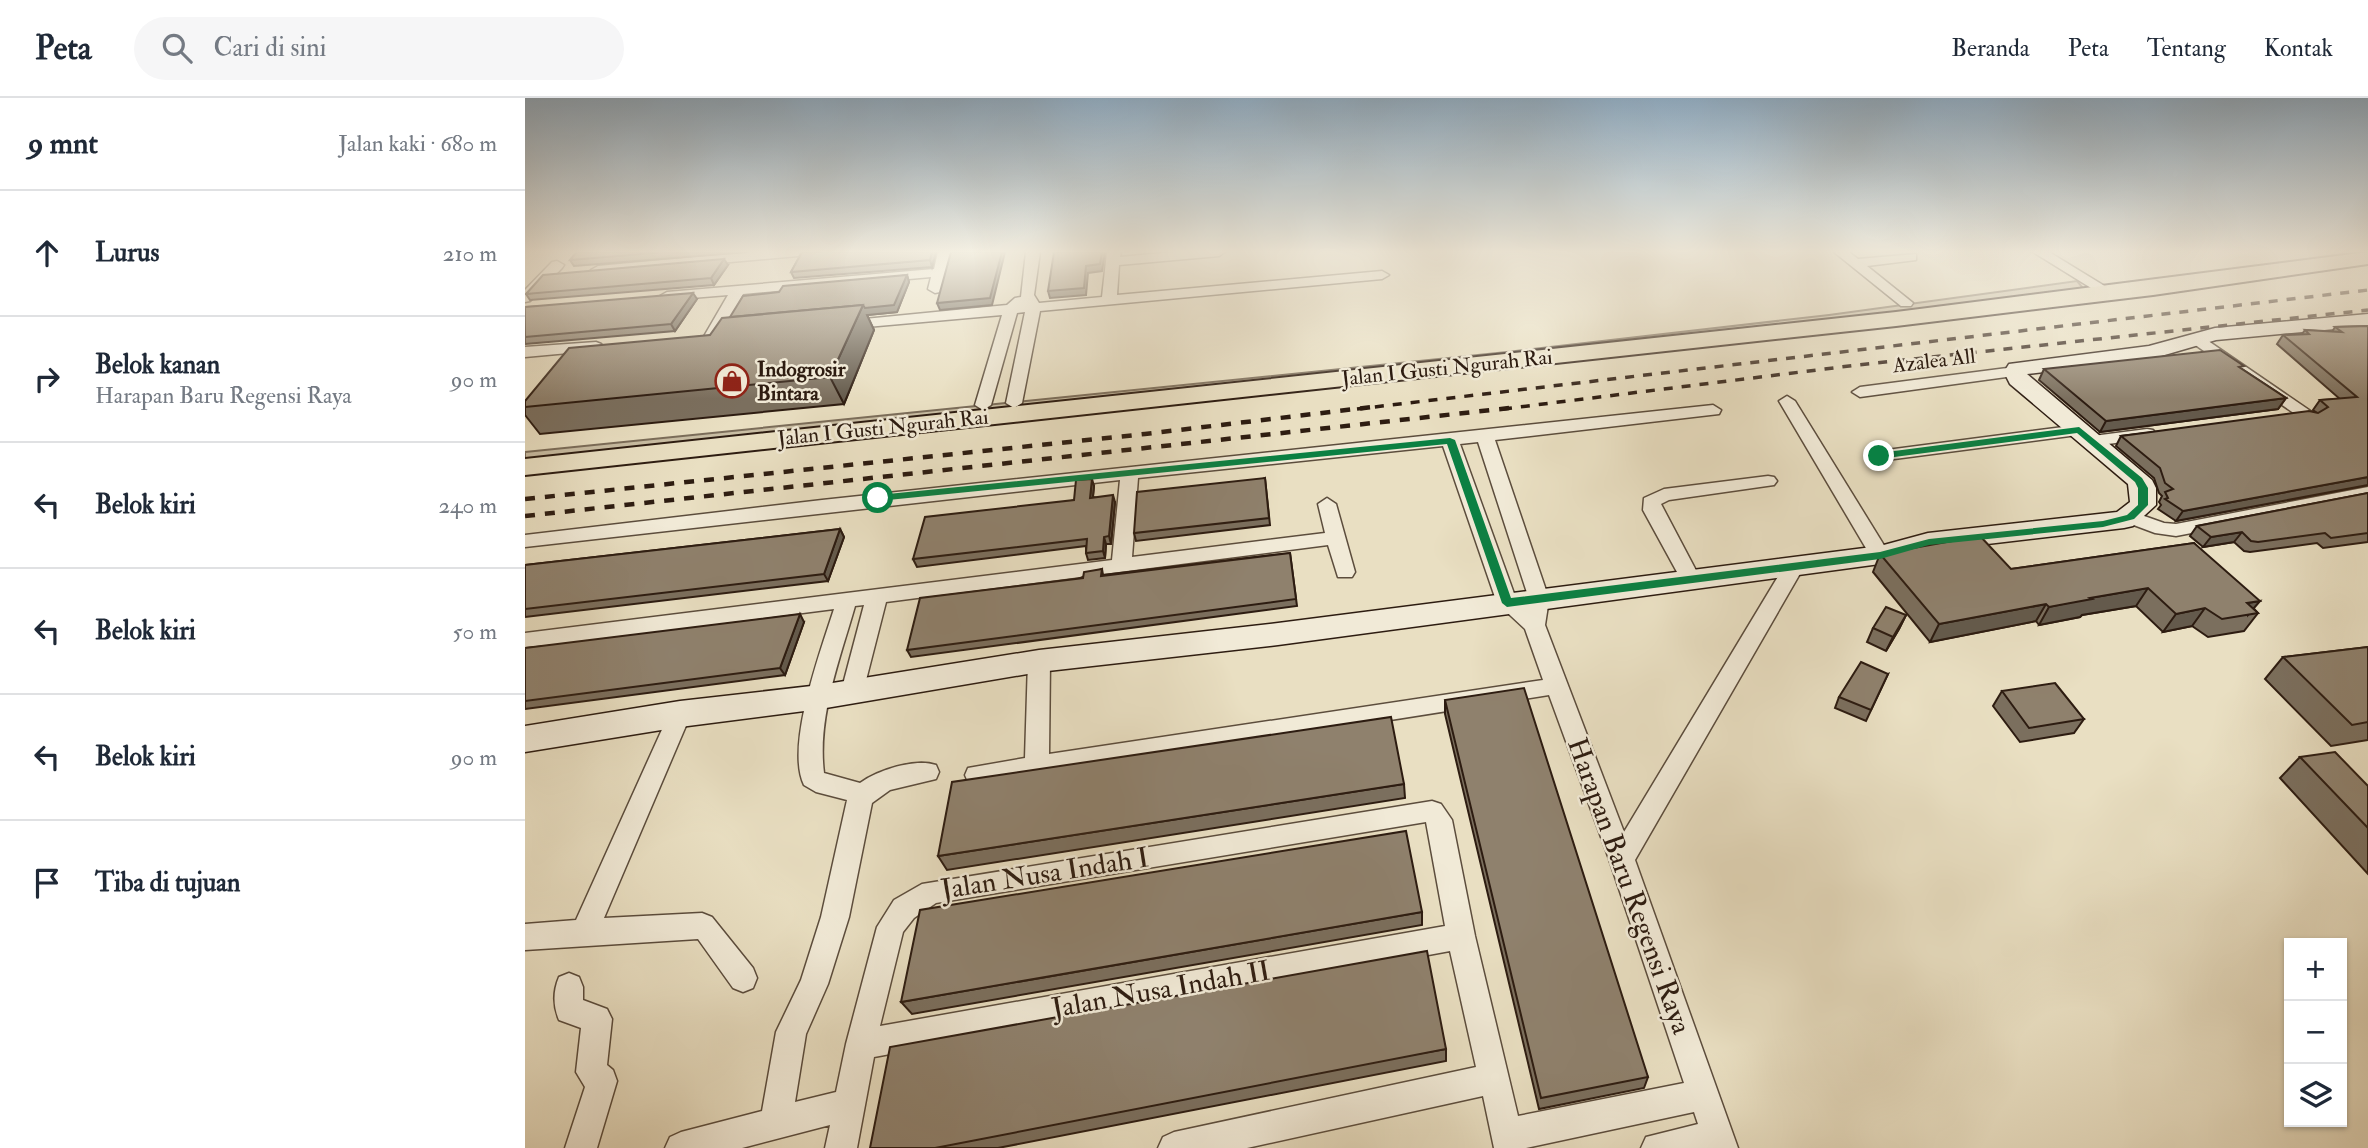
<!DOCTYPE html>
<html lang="id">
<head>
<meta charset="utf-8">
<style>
	:root { --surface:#fff; --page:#f6f6f7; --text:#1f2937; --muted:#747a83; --line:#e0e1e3 }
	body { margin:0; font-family:"IM FELL Double Pica",serif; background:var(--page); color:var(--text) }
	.controls { position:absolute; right:21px; bottom:21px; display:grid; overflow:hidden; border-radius:0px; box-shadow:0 2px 5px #0004 }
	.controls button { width:63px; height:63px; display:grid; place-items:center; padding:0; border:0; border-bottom:2px solid var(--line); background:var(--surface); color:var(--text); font:35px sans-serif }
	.stop { position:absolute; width:21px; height:21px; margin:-16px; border:5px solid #0b8043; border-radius:50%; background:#fff }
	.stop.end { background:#0b8043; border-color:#fff; box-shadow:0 2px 7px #0008 }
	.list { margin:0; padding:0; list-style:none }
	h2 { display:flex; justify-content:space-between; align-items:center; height:91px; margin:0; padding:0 28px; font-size:30px }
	h2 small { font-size:23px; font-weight:400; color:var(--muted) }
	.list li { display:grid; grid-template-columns:46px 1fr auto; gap:21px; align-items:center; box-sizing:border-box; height:126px; padding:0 28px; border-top:2px solid var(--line) }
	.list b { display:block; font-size:26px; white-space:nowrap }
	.list p { margin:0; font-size:23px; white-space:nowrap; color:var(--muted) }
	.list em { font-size:23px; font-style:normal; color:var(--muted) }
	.icon { flex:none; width:38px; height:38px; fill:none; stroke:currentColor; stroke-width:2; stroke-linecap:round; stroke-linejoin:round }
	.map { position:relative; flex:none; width:1843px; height:1050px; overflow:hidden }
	header { display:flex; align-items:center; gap:42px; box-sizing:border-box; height:98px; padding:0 35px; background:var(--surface); border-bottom:2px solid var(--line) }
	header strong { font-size:33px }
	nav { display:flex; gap:38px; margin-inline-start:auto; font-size:24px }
	.search { width:490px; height:63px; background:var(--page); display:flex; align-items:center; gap:18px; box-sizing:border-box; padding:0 24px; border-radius:38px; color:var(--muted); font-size:26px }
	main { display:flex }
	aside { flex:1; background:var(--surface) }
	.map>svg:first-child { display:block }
	.green { fill:#c9bea4; stroke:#7b6d5a; stroke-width:2 }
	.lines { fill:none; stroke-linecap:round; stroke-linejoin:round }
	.street-casing { stroke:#5c4d3d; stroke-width:3 }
	.secondary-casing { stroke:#2d1c11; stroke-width:3 }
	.primary-casing { stroke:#2d1c11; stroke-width:4 }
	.street { fill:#f1ead7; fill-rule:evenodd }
	.secondary { fill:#f1ead7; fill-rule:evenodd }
	.primary { fill:#e9dfc2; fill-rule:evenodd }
	.rail-far1 { stroke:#2d1c11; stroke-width:3.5; stroke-dasharray:9 9; stroke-linecap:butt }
	.rail { stroke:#2d1c11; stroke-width:4.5; stroke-dasharray:10 10; stroke-linecap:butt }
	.wall { fill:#7b6f5e; stroke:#2d1c11; stroke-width:2 }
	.shaded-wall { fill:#645a4c; stroke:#2d1c11; stroke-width:2 }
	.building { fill:#8f816d; stroke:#2d1c11; stroke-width:2 }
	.route { fill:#0b8043 }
	.labels { text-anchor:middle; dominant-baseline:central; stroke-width:5; stroke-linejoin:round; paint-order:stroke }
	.far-street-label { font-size:21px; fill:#2d1c11; stroke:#f1ead7 }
	.far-poi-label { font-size:21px; font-weight:bold; fill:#2d1c11; stroke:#f1ead7; text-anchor:start }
	.near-street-label { font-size:28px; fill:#2d1c11; stroke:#f1ead7 }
</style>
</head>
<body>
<header>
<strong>Peta</strong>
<div class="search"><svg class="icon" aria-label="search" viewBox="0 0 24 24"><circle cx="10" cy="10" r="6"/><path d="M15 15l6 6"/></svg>Cari di sini</div>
<nav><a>Beranda</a><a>Peta</a><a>Tentang</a><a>Kontak</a></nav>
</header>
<main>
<aside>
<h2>9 mnt<small>Jalan kaki · 680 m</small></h2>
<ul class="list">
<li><svg class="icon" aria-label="ahead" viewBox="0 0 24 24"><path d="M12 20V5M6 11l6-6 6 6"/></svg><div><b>Lurus</b></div><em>210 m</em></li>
<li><svg class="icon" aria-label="right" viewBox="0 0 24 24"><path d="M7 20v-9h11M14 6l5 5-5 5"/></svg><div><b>Belok kanan</b><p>Harapan Baru Regensi Raya</p></div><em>90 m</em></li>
<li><svg class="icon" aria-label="left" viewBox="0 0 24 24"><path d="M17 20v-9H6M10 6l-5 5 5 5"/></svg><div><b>Belok kiri</b></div><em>240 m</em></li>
<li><svg class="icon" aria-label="left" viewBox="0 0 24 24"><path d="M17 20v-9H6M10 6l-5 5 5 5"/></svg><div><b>Belok kiri</b></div><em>50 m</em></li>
<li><svg class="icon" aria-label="left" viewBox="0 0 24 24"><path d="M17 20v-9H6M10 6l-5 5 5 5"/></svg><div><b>Belok kiri</b></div><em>90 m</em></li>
<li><svg class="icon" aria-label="arrive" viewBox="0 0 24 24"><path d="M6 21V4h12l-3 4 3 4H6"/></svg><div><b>Tiba di tujuan</b></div></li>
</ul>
</aside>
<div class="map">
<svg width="1843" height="1050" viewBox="0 0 1843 1050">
	<rect width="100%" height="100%" fill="#e9dfc2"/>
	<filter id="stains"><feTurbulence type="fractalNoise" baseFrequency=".00286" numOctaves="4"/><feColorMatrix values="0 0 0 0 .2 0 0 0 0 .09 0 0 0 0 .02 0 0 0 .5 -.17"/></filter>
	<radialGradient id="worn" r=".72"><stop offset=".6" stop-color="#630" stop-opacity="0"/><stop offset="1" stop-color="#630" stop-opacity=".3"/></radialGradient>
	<path class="green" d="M1552,183L1564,197L0,369V354L982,254L1304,217Z"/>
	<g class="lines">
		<defs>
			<g id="street">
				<path d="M225,154H279L273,158L73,176L66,172L73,168Z"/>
				<path d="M413,154H427L415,194L410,195L403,191L406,179L218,196L194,240L186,245L178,240L203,197L142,202L135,198L142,194L409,171Z"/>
				<path d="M501,154H515L509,197L514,205L577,199L582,154H596L595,159L648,154H700L694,158L594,167L592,197L857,173L864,177L857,181L515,213L497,305L489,310L481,305L500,214L492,215L466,307L458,312L450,307L477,217L319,231L312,227L319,223L482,207L490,200L496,199Z"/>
				<path d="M1309,154H1324L1333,161L1391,156V162L1342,168L1388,205L1386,208H1376Z"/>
				<path d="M1508,154H1524L1591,195L1584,199L1579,198Z"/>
				<path d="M32,163L39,167L37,170L5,203L0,204V192L27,164Z"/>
				<path d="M1671,236L1676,238L1800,323L1798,327H1786L1666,244L1663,241Z"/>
				<path d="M71,244L76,246L79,249L76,252L0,259V249Z"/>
				<path d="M1490,269L1498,274L1496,277L1335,299L1327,294L1335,289Z"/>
				<path d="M1262,298L1270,303L1365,457L1362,462H1348L1345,457L1254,303Z"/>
				<path d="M1188,307L1196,312L1194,316L970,342L1024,501L1020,527L1099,734L1263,462H1277L1280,467L1110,762L1213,1050H1116L1121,1039L1173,1026L1169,1014L1001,1050H969L958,998L722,1050H633L638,1039L649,1034L951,969L925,853L349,959L332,1050H300L305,1027L217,1050H140L145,1039L156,1034L237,1013L251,934L276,882L296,819L322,702L291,694L279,687C260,648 296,552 309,511L0,551V535L587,462L595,382L0,449V437L297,402ZM953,344L1004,501L1002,510L991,501L935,346ZM918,348L972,505L1000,531L1018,582L524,656L525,563L522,557L514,555L506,557L503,563L500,660L443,670L440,677L443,684L452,687L1024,597L1084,761L1159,985L993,1018L950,838L927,722L916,706L907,703L397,786L369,802L352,829L321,946L311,994L270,1004L281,936L303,886L324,819L347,705L365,692L411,681L414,674L411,667C390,660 353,672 335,685L299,675C292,619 315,561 330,508L339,507L316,594L319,600L327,602L335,600L338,594L361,504L803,447L813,479H827L830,474L811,406L802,400L793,406L800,435L607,459L613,380ZM901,724L920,828L355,928L378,834L389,820L411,805Z"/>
				<path d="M1554,327L1562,332L1560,336L1354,363L1345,358L1354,353Z"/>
				<path d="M1622,331L1628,332L1631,336L1628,340L1568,348L1559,343L1568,338Z"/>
				<path d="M1243,378L1249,379L1252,383L1249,387L1144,402L1136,406L1175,480L1172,485H1158L1118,412L1119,400L1139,391Z"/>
				<path d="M1843,389V401L1651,438L1630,435L1598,423L1596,419L1605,413L1639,425L1651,426Z"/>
				<path d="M155,607L163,610L166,616L79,820L177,815L187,819L228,870L232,880L228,890L218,894L208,890L173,841L0,852V826L51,822L144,616L147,610Z"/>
				<path d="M44,875L54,879L58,889V902L82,911L87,921L82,967L88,972L92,983L72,1050H40L60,989L51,974L56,930L34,922C28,908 28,893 34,879Z"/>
			</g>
			<path id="secondary" d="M1843,216V228L1691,242L1626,261L1502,276L1627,382L1631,390V407L1608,428L1599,430L1403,453L1355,466L753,547L514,574L295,611L155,629L0,654V628L155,603L295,587L514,552L753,525L1355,448L1403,435L1592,414L1605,404L1603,386L1485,286L1479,274L1484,266L1624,248L1690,230Z"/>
			<path id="primary" d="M1843,154V166L1628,197L1371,228L0,377V361L1371,214Z"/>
		</defs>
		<use href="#street" class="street-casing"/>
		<use href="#secondary" class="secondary-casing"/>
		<use href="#primary" class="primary-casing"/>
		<use href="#street" class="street"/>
		<use href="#secondary" class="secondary"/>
		<use href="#primary" class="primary"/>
		<g class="rail-far1">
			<path d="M832,311L1843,192"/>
			<path d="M978,311L1332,267L1843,212"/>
		</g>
		<g class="rail">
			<path d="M0,401L620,336L847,309"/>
			<path d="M0,418L994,309"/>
		</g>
	</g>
	<g class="wall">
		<path d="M52,154H223L49,168L45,162Z"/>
		<path d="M277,154H411L407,169L269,180L266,174Z"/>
		<path d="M203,167L189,187L5,202L1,196Z"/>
		<path d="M382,177L384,184L372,214L342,217L349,232L319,306L15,336L0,317V303L185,237L205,219L254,194Z"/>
		<path d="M172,201L150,233L0,246V209Z"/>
		<path d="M1843,228V387L1651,423L1633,411L1636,407L1634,404L1637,398L1634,395L1629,380L1591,348L1596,338L1792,315L1788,312L1795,302L1815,301L1752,246L1758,237L1777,236L1780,232L1807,234L1810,229Z"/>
		<path d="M1519,271H1717L1761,300L1753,311L1575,334L1514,282Z"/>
		<path d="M740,380L745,427L611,443L609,435Z"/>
		<path d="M569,388L568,399L590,404L586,446H581L580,460L563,462L561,455V448L392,469L388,461L549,402Z"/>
		<path d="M1843,395V444L1798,450L1792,445L1725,454L1719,453L1709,444L1678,449L1665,438L1672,428Z"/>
		<path d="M315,431L319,439L303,483L0,519V467Z"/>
		<path d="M1669,445L1733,515L1719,533L1683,539L1667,528L1638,534L1611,508L1557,517L1555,519L1514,527L1511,523L1405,544L1348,474L1355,456L1486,471Z"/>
		<path d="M765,455L772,508L386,559L382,552L577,471L578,477Z"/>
		<path d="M1381,517L1374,531L1361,553L1342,544L1348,530Z"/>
		<path d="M279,524L260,577L0,611V550Z"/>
		<path d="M1843,549V642L1806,648L1740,581L1758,559Z"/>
		<path d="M1363,576L1341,623L1310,610L1314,599Z"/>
		<path d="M1477,593L1559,621L1549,635L1495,644L1468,608Z"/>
		<path d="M920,602L1123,979L1119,990L1014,1011L920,616Z"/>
		<path d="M1775,659L1843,688V776L1755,680Z"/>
		<path d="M879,686L880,700L422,772L413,758Z"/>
		<path d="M897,814V827L387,916L376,904Z"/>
		<path d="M921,951V963L473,1050H345Z"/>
	</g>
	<g class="shaded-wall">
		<path d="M407,154H411L407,169L405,162Z"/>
		<path d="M477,154H480L467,207L415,212L412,205Z"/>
		<path d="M577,154H580L577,173L563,175L561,197L525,200L523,193L561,168Z"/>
		<path d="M199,161L203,167L189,187L186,180Z"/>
		<path d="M382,177L384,184L372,214L342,217L349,232L319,306L305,279L338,207Z"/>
		<path d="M168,195L172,201L150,233L146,226Z"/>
		<path d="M1761,300L1753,311L1575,334L1581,323Z"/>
		<path d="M1843,379V387L1651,423L1658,413Z"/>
		<path d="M567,381L569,388L567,407L565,400Z"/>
		<path d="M588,397L590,404L586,446L584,438Z"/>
		<path d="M315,431L319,439L303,483L299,476Z"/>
		<path d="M1717,434L1709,444L1678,449L1686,439Z"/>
		<path d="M579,439L581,446L580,460L578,453Z"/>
		<path d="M1623,490L1611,508L1557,517L1555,519L1514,527L1524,509L1565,500Z"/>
		<path d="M1735,503L1723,517L1722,505Z"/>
		<path d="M1521,506L1511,523L1405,544L1414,526Z"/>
		<path d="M1680,510L1667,528L1638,534L1651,516Z"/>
		<path d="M275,516L279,524L260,577L255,570Z"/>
		<path d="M1381,517L1374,531L1361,553L1368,539Z"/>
	</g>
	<g class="building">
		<path d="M52,154H140L45,162Z"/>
		<path d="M277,154H407L405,162L266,174Z"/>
		<path d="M426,154H477L465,200L412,205Z"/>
		<path d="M529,154H577L575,166L561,168L559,190L523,193Z"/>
		<path d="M199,161L186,180L1,196L18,177Z"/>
		<path d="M382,177L369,207L340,210L338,207L205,219L218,198L254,194L258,188Z"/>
		<path d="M168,195L146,226L0,239V209Z"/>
		<path d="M338,207L305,279L0,309V303L44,250L185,237L197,220Z"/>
		<path d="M1843,228V379L1658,413L1640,401L1643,400L1640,394L1648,391L1640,385L1635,370L1596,338L1784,313L1793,315L1803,309L1795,302L1832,299L1758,237L1784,236L1780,232L1817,234L1810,229Z"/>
		<path d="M1695,252L1719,268L1714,269L1761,300L1581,323L1519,271Z"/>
		<path d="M740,380L744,420L609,435L612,394Z"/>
		<path d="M567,381L565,400L588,397L584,438L579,439L578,453L561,455L562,441L388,461L400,419L549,402L551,382Z"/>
		<path d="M1843,395V435L1806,440L1800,435L1733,444L1726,443L1717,434L1686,439L1672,428Z"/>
		<path d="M315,431L299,476L0,511V467Z"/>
		<path d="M1455,438L1486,471L1669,445L1735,503L1722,505L1733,515L1697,521L1680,510L1651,516L1623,490L1565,500L1567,501L1524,509L1521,506L1414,526L1355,456Z"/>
		<path d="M765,455L771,501L382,552L395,500L558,480L559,474L577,471L576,478Z"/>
		<path d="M1361,509L1381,517L1368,539L1348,530Z"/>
		<path d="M275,516L255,570L0,603V550Z"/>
		<path d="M1843,549V624L1827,627L1758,559Z"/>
		<path d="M1336,564L1363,576L1346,612L1314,599Z"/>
		<path d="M1530,585L1559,621L1504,630L1477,593Z"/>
		<path d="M999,590L1123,979L1016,1000L920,602Z"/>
		<path d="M866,619L879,686L413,758L427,684Z"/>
		<path d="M1810,654L1843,688V730L1775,659Z"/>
		<path d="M881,733L897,814L376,904L395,812Z"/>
		<path d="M902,853L921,951L410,1050H345L365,949Z"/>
	</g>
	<linearGradient id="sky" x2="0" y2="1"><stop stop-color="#8fabc1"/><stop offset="0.51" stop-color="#f5f1e4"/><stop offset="1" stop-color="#f5f1e4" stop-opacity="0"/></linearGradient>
	<rect width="1843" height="301" fill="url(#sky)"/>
	<path class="route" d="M1554,329L1617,380L1623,390V407L1609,421L1578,429L1404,447L1355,461L982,509L977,505L922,346L353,403L348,400L353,397L925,340L930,342L986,500L1355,454L1404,441L1578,423L1602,417L1613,407V390L1610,384L1552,335L1354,361L1349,358L1354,355Z"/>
	<defs>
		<symbol id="shop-ring" viewBox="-11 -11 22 22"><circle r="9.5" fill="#f1ead7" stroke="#8f2418" stroke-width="1.5"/><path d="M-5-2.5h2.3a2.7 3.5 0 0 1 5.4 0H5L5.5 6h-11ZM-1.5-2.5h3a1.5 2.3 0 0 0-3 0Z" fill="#8f2418"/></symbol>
	</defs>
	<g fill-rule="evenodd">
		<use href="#shop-ring" x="188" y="264" width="38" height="38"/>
	</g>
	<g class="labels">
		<g class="far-street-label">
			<text transform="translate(1409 263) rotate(-7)">Azalea All</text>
			<text transform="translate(922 270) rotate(-6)">Jalan I Gusti Ngurah Rai</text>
			<text transform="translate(358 330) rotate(-6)">Jalan I Gusti Ngurah Rai</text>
		</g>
		<g class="far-poi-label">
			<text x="232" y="271">Indogrosir<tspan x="232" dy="24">Bintara</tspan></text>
		</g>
		<g class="near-street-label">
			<text transform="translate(520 776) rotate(-9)">Jalan Nusa Indah I</text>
			<text transform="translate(1104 788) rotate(70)">Harapan Baru Regensi Raya</text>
			<text transform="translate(636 892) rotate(-10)">Jalan Nusa Indah II</text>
		</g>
	</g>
	<rect width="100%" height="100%" filter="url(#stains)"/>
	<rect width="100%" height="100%" fill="url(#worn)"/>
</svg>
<div class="controls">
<button>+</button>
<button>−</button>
<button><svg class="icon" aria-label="layers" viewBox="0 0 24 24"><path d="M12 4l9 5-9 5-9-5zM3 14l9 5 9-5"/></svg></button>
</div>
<div class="stop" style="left:353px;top:400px"></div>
<div class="stop end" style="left:1354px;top:358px"></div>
</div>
</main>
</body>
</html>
